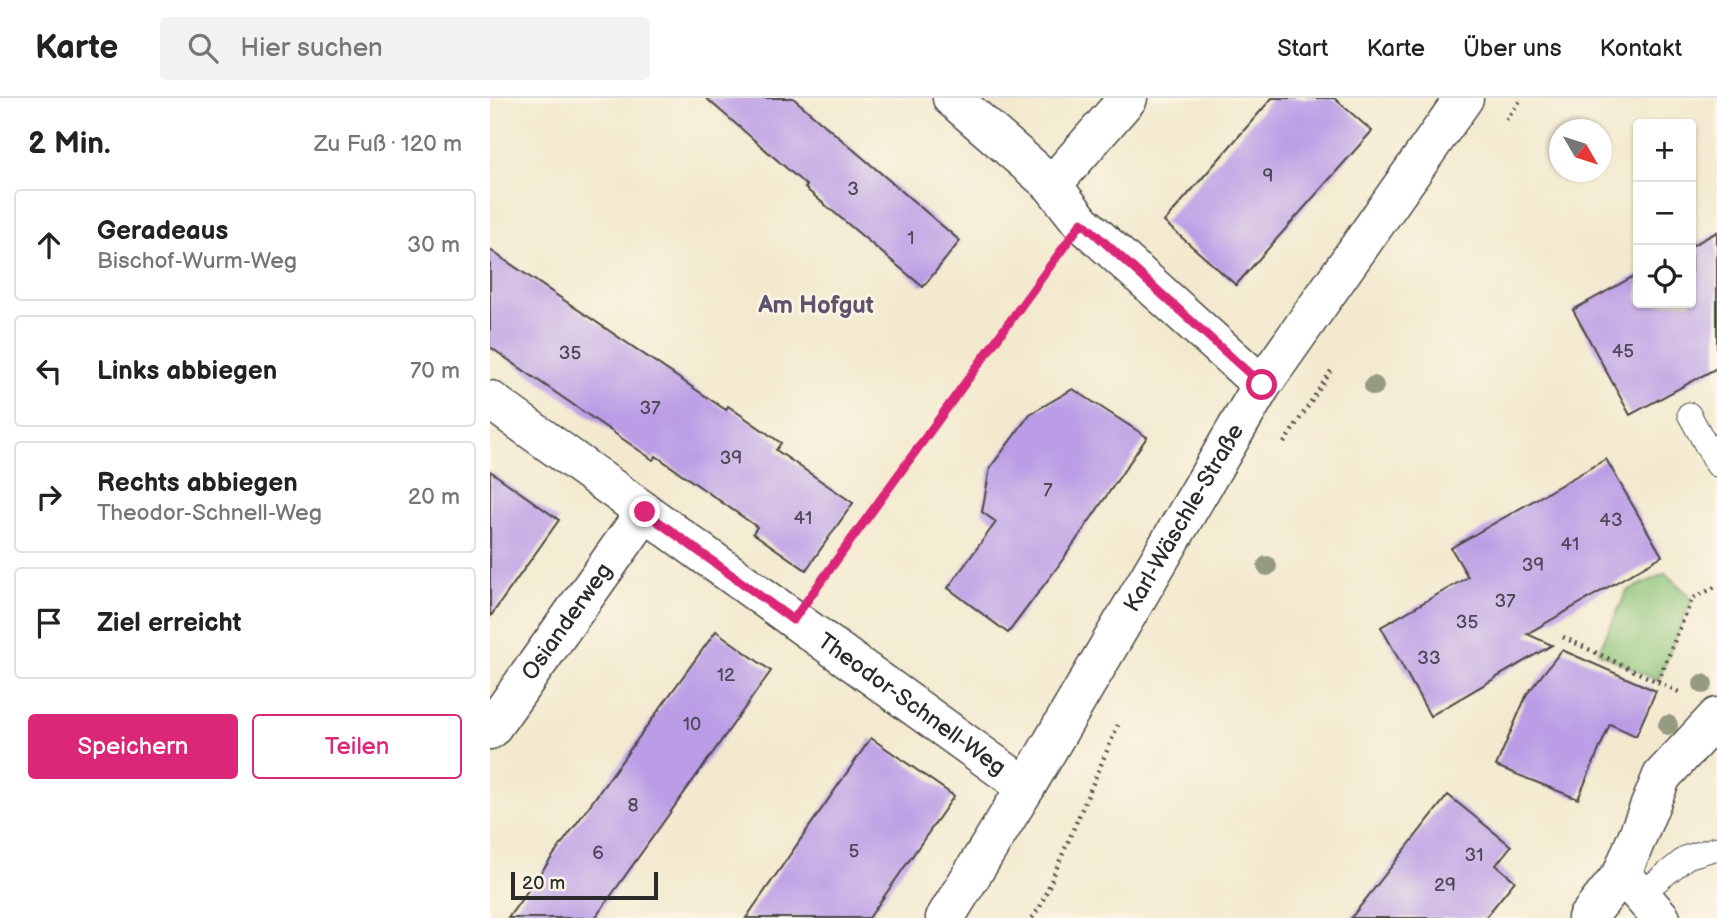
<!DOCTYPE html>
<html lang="de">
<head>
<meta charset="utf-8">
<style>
	:root { --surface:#fff; --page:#f2f2f2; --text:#222; --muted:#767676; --line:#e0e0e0; --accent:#db2777 }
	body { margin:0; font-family:"Balsamiq Sans",sans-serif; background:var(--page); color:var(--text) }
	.controls { position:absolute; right:21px; top:21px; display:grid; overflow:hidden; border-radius:7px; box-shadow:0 2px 5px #0004 }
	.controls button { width:63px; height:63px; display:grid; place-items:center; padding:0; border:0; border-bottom:2px solid var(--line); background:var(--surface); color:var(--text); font:35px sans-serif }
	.compass { position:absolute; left:1059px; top:21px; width:63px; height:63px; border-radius:50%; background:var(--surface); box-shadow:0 2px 5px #0004; rotate:129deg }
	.scale { position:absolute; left:21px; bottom:18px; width:147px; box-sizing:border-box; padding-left:7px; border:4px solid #2b2b2b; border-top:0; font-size:19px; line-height:24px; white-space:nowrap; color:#2b2b2b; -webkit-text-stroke:5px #fcf5e5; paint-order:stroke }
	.stop { position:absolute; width:21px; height:21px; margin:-16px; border:5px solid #db2777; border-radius:50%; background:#fff }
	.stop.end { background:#db2777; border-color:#fff; box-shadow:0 2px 7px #0008 }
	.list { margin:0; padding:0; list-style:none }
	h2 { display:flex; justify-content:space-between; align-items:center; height:91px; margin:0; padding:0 28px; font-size:30px }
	h2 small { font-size:23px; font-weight:400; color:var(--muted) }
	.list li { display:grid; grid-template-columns:46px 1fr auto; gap:21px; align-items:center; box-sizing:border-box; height:112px; margin:0 14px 14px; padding:0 14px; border:2px solid var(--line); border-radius:7px }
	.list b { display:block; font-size:26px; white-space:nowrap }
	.list p { margin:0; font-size:23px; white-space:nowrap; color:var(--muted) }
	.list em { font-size:23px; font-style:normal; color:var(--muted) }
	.actions { display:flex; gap:14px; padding:21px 28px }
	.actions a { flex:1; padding:16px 0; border:2px solid var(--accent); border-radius:7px; text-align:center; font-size:24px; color:var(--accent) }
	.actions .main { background:var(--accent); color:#fff }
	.icon { flex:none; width:38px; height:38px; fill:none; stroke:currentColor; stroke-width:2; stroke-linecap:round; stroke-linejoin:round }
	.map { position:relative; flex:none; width:1227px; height:820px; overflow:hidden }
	header { display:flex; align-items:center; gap:42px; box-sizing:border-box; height:98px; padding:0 35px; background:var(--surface); border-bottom:2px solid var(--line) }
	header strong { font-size:33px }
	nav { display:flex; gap:38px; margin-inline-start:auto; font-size:24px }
	.search { width:490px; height:63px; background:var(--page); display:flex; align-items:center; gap:18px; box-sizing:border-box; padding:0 24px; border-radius:7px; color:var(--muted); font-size:26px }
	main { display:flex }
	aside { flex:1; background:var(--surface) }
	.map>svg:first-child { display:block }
	.green { fill:#8bc377; stroke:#5b7751; stroke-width:2 }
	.building { fill:#ba9de6 }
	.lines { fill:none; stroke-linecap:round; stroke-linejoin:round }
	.lane-casing { stroke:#494844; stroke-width:25 }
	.street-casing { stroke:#494844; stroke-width:41 }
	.path { stroke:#494844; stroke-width:4.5; stroke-dasharray:2 5; stroke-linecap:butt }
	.lane { stroke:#fff; stroke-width:23 }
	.street { stroke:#fff; stroke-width:38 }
	.tree { fill:#959a81 }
	.route { stroke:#db2777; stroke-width:9 }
	.labels { text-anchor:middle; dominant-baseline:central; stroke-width:5; stroke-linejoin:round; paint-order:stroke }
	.number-label { font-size:19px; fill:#4f485a }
	.street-label { font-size:23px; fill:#2b2b2b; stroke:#fcf5e5 }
	.neighbourhood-label { font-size:24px; font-weight:bold; fill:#5d536c; stroke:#fcf5e5 }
</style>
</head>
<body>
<header>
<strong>Karte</strong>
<div class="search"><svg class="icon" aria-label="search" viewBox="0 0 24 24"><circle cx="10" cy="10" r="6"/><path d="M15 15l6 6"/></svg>Hier suchen</div>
<nav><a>Start</a><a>Karte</a><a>Über uns</a><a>Kontakt</a></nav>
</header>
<main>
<aside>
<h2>2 Min.<small>Zu Fuß · 120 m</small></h2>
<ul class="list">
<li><svg class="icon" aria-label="ahead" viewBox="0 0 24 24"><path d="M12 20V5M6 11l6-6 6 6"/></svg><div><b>Geradeaus</b><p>Bischof-Wurm-Weg</p></div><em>30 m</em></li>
<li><svg class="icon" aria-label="left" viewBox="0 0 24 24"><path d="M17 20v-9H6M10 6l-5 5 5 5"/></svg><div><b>Links abbiegen</b></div><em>70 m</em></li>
<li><svg class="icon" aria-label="right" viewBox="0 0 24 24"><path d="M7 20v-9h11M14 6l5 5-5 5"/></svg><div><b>Rechts abbiegen</b><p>Theodor-Schnell-Weg</p></div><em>20 m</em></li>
<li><svg class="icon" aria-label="arrive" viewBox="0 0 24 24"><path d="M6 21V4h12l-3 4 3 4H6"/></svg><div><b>Ziel erreicht</b></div></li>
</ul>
<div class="actions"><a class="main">Speichern</a><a>Teilen</a></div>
</aside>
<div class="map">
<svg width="1227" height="820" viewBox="0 0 1227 820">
	<rect width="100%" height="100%" fill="#fcf5e5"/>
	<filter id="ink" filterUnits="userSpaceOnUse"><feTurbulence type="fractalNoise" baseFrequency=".0143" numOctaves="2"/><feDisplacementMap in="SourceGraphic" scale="14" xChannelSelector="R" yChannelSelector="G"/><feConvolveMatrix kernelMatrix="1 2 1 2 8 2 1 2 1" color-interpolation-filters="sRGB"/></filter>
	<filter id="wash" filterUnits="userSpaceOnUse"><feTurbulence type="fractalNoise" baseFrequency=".00686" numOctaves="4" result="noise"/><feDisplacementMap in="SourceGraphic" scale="28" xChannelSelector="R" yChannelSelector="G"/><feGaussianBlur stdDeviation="1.57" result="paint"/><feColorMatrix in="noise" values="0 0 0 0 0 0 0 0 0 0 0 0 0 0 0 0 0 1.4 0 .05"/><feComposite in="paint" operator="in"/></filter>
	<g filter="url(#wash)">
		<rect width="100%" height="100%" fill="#f3e9cf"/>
		<path class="green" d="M1176,475L1202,501L1168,583L1108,554L1137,493Z"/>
		<g id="blocks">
			<g class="building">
				<path d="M216,0H303L470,143L433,189L315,90L317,88Z"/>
				<path d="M782,0H844L882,33L746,187L674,124Z"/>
				<path d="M1227,134V270L1140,317L1083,212L1148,176V205H1201V148Z"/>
				<path d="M0,152L236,312L238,308L291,345L286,352L363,405L316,472L263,435L267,429L166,358L163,362L0,249Z"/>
				<path d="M583,291L657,339L569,467L518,535L458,490L506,424L492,414L500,370L540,316Z"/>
				<path d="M1116,361L1172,458L1037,536L1062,547L940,618L891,529L978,479L961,450Z"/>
				<path d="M0,373L69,422L0,519Z"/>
				<path d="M226,533L281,573L105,820H18Z"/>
				<path d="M1072,552L1166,593L1146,638L1120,626L1088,701L1006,668L1037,596Z"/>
				<path d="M381,640L464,698L379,820H256Z"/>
				<path d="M958,697L1021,748L1006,767L1025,783L995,820H861Z"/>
			</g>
		</g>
	</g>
	<g filter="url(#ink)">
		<use href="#blocks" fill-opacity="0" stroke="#494844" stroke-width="2"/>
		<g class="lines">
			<defs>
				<g id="lane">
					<path d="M1199,316L1227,367"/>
					<path d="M1151,796L1197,759L1227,750"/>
				</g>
				<g id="street">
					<path d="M462,0L562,87L591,124L772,287"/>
					<path d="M562,87L638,0"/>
					<path id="s1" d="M0,302L536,689"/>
					<path id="s2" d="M0,632L155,414"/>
					<path d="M1132,776L1171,820"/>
					<path id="s3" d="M455,820L536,689L772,287L974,0"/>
					<path d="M1097,820L1132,776L1172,678L1227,619"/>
				</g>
			</defs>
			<use href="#lane" class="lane-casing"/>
			<use href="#street" class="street-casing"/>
			<g class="path">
				<path d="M1016,22L1032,0"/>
				<path d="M794,345L841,273"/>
				<path d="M331,484L566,160"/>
				<path d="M1073,539L1189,594"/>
				<path d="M1168,583L1202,501L1227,488"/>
				<path d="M542,820L550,809L628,627"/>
			</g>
			<use href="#lane" class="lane"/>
			<use href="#street" class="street"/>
		</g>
		<g class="tree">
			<circle cx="884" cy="288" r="10"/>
			<circle cx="777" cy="468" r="10"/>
			<circle cx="1213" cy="586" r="10"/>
			<circle cx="1178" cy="627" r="10"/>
		</g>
	</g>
	<g class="lines" filter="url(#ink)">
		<path class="route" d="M155,414L303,522L592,124L772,287"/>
	</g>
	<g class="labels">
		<g class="number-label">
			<text x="778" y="78">9</text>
			<text x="363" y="91">3</text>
			<text x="421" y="140">1</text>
			<text x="1133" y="253">45</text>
			<text x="80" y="255">35</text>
			<text x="160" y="310">37</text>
			<text x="241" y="360">39</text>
			<text x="558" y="392">7</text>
			<text x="313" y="420">41</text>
			<text x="1121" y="422">43</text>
			<text x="1080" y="446">41</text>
			<text x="1043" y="467">39</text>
			<text x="1015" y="503">37</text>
			<text x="977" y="524">35</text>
			<text x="939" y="560">33</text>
			<text x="236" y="577">12</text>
			<text x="202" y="626">10</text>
			<text x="143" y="707">8</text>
			<text x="364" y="753">5</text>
			<text x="108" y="755">6</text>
			<text x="984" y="757">31</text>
			<text x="955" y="787">29</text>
		</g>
		<g class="street-label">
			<text stroke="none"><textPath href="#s3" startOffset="466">Karl-Wäschle-Straße</textPath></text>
			<text stroke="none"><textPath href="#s2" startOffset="133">Osianderweg</textPath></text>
			<text stroke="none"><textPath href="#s1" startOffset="520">Theodor-Schnell-Weg</textPath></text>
		</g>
		<g class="neighbourhood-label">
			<text x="326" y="207">Am Hofgut</text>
		</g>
	</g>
</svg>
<div class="controls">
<button>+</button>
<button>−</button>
<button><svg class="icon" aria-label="locate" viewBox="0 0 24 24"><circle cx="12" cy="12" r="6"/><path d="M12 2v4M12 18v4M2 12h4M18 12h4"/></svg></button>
</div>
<svg class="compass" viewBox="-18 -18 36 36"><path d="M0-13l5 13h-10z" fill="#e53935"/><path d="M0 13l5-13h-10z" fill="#767676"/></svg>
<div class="scale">20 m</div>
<div class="stop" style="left:772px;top:287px"></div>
<div class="stop end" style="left:155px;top:414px"></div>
</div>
</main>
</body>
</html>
